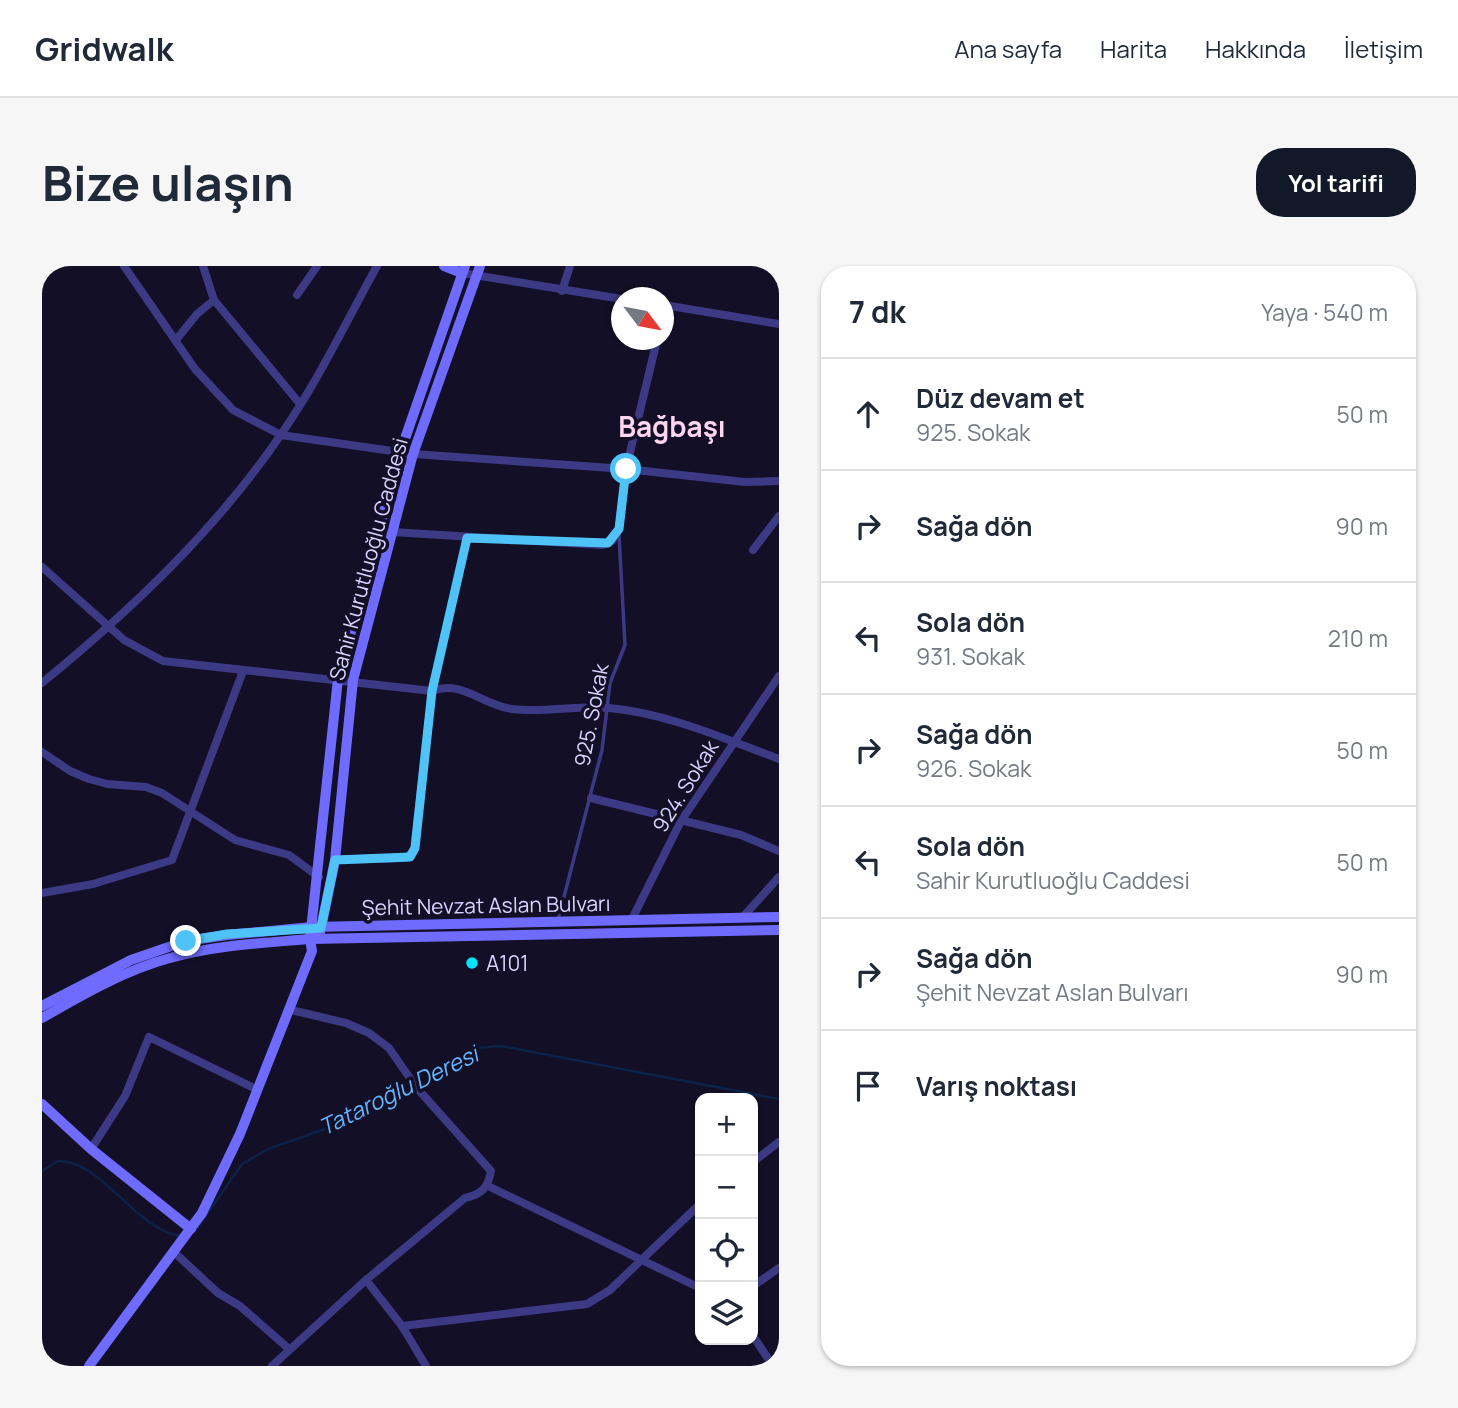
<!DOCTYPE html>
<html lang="tr">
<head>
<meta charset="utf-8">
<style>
	:root { --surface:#fff; --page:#f6f6f7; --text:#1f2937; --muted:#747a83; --line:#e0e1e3; --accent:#111827 }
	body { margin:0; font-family:Manrope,sans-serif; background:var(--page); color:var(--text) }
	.controls { position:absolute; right:21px; bottom:21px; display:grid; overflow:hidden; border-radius:14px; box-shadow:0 2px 5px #0004 }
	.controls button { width:63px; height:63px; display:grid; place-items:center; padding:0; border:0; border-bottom:2px solid var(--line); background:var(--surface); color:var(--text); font:35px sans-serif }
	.compass { position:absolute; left:569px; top:21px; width:63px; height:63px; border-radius:50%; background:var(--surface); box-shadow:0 2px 5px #0004; rotate:122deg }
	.stop { position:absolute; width:21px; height:21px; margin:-16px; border:5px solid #4fc3f7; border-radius:50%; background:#fff }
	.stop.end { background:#4fc3f7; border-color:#fff; box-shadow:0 2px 7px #0008 }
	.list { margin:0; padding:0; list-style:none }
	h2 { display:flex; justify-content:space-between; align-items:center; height:91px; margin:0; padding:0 28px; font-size:30px }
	h2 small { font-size:23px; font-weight:400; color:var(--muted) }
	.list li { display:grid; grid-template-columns:46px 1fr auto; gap:21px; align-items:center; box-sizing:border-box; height:112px; padding:0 28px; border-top:2px solid var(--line) }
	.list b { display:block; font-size:26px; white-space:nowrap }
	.list p { margin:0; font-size:23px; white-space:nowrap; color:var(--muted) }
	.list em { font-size:23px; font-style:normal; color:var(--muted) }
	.icon { flex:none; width:38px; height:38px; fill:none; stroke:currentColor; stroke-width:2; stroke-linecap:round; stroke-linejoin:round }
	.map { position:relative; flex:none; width:737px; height:1100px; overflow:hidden; border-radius:28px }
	header { display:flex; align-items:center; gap:42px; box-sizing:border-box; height:98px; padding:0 35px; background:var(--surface); border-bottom:2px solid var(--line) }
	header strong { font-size:33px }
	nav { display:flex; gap:38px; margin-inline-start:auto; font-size:24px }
	.intro { display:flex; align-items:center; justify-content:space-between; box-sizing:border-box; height:168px; padding:0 42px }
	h1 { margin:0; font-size:49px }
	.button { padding:18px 32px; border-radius:28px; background:var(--accent); color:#fff; font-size:24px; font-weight:700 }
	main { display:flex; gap:42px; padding:0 42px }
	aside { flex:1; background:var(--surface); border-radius:28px; box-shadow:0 2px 5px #0004 }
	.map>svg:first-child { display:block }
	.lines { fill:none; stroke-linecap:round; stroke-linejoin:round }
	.stream { stroke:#0c2248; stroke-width:2.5 }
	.lane { stroke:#3d3a85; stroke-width:3.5 }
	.street { stroke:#3d3a85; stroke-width:8 }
	.secondary { stroke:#6f6bff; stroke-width:10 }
	.route { stroke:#4fc3f7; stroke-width:9 }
	.poi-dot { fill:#00e5ff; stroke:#130f26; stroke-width:2.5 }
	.labels { text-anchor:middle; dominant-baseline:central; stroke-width:7; stroke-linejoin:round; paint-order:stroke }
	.street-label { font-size:21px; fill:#d9d4ff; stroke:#130f26 }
	.poi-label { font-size:21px; fill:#d9d4ff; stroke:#130f26; text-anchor:start }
	.water-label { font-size:23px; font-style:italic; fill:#62b6ff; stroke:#130f26 }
	.district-label { font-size:28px; font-weight:bold; fill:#ffd6f0; stroke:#130f26 }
</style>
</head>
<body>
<header>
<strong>Gridwalk</strong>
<nav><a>Ana sayfa</a><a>Harita</a><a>Hakkında</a><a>İletişim</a></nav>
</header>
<div class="intro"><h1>Bize ulaşın</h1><a class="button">Yol tarifi</a></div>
<main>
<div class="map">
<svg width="737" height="1100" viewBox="0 0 737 1100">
	<rect width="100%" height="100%" fill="#130f26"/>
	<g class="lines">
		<g class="stream">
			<path d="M0,905L16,895C59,893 93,964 139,970"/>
			<path d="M154,964L200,898L226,883L283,863L374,821L434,782L459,780L737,833"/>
		</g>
		<path class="lane" d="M516,654L560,484L568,417L583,379L577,269"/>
		<g class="street">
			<path d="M82,0L153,103L191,144L239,169L371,188L584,203L703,216L737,215"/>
			<path d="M161,0L172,34L258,138"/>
			<path d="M420,7L580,33"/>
			<path d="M520,25L528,0"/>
			<path d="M255,29L275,0"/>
			<path d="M622,39L737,58"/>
			<path d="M134,74L155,48L172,34"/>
			<path d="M350,266L560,279L570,275L577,263L584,203L615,74"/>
			<path d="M711,284L737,250"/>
			<path d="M0,301L82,374L121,395L390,425C420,413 441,440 470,443C502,447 535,439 567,442C625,447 683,473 737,493"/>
			<path d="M0,417C89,344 175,263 240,167C276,115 304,56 335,0"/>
			<path d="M0,486L28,505L47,513L65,518L104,521L120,527L193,574L247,589L277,611"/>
			<path d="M549,532L699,569L737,585"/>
			<path d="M293,594L363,592L372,585L390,425L425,272"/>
			<path d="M0,627L51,618L130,594L201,405"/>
			<path d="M700,652L737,611"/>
			<path d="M589,655L639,555L737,410"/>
			<path d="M49,883L83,830L107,771L216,824"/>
			<path d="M711,896L737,876"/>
			<path d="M446,920L658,1022"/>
			<path d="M133,987L176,1027L198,1040L247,1083"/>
			<path d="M324,1014L360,1060L384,1100"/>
			<path d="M711,1020L737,1002"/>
			<path d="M360,1060L545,1038L568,1024L658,938"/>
			<path d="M711,1070L731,1100"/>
			<path d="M230,1100L324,1014L423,932C440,928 446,922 449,905L374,821L347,782L327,767L304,757L249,744"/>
		</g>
		<g class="secondary">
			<path d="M402,0L420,7"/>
			<path d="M278,667L293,594L311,414L371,188L438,0"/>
			<path d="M0,740L89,694L144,675L185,669L270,661L737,651"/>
			<path d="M0,752C40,729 83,704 128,692C173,679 222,677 268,673L737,664"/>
			<path d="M0,838L49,883L149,963"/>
			<path d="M47,1100L160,947L198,868L270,685L268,673L296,413L358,187L423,0"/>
		</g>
	</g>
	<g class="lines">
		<path class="route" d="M144,675L185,668L279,662L293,594L368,591L373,582L390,425L425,272L566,277L577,263L584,203"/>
	</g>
	<circle class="poi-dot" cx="430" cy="697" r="7"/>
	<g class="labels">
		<g class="street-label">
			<text transform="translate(326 293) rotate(-75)">Sahir Kurutluoğlu Caddesi</text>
			<text transform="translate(549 449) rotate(-79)">925. Sokak</text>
			<text transform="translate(643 520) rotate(-58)">924. Sokak</text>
			<text transform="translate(444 639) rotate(-1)">Şehit Nevzat Aslan Bulvarı</text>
		</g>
		<g class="poi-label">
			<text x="444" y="697">A101</text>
		</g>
		<g class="water-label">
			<text transform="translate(356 824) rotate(-26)">Tataroğlu Deresi</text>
		</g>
		<g class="district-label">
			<text x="630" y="160">Bağbaşı</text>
		</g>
	</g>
</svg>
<div class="controls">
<button>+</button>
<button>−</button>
<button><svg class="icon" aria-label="locate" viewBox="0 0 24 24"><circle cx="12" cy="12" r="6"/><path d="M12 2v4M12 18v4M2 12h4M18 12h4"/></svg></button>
<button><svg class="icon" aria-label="layers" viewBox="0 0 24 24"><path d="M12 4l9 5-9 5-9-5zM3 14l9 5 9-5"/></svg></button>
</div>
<svg class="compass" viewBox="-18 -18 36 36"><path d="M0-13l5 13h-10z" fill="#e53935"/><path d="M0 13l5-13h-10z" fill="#747a83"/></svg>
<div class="stop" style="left:584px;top:203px"></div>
<div class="stop end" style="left:144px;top:675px"></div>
</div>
<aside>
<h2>7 dk<small>Yaya · 540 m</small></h2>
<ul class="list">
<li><svg class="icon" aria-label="ahead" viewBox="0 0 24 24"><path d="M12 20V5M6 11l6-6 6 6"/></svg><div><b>Düz devam et</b><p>925. Sokak</p></div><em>50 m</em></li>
<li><svg class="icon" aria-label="right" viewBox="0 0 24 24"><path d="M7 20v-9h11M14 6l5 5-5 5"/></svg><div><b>Sağa dön</b></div><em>90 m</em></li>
<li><svg class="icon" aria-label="left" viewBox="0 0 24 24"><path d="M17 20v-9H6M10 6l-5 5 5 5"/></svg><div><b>Sola dön</b><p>931. Sokak</p></div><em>210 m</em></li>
<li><svg class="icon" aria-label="right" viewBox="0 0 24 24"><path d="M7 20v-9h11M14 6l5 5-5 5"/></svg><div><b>Sağa dön</b><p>926. Sokak</p></div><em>50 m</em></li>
<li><svg class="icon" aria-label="left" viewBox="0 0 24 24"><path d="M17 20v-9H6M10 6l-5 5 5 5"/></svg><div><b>Sola dön</b><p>Sahir Kurutluoğlu Caddesi</p></div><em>50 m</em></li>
<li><svg class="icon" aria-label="right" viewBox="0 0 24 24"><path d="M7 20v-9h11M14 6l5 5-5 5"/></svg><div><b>Sağa dön</b><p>Şehit Nevzat Aslan Bulvarı</p></div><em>90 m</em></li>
<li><svg class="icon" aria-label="arrive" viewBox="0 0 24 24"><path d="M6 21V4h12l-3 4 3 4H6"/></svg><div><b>Varış noktası</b></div></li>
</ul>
</aside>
</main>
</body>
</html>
